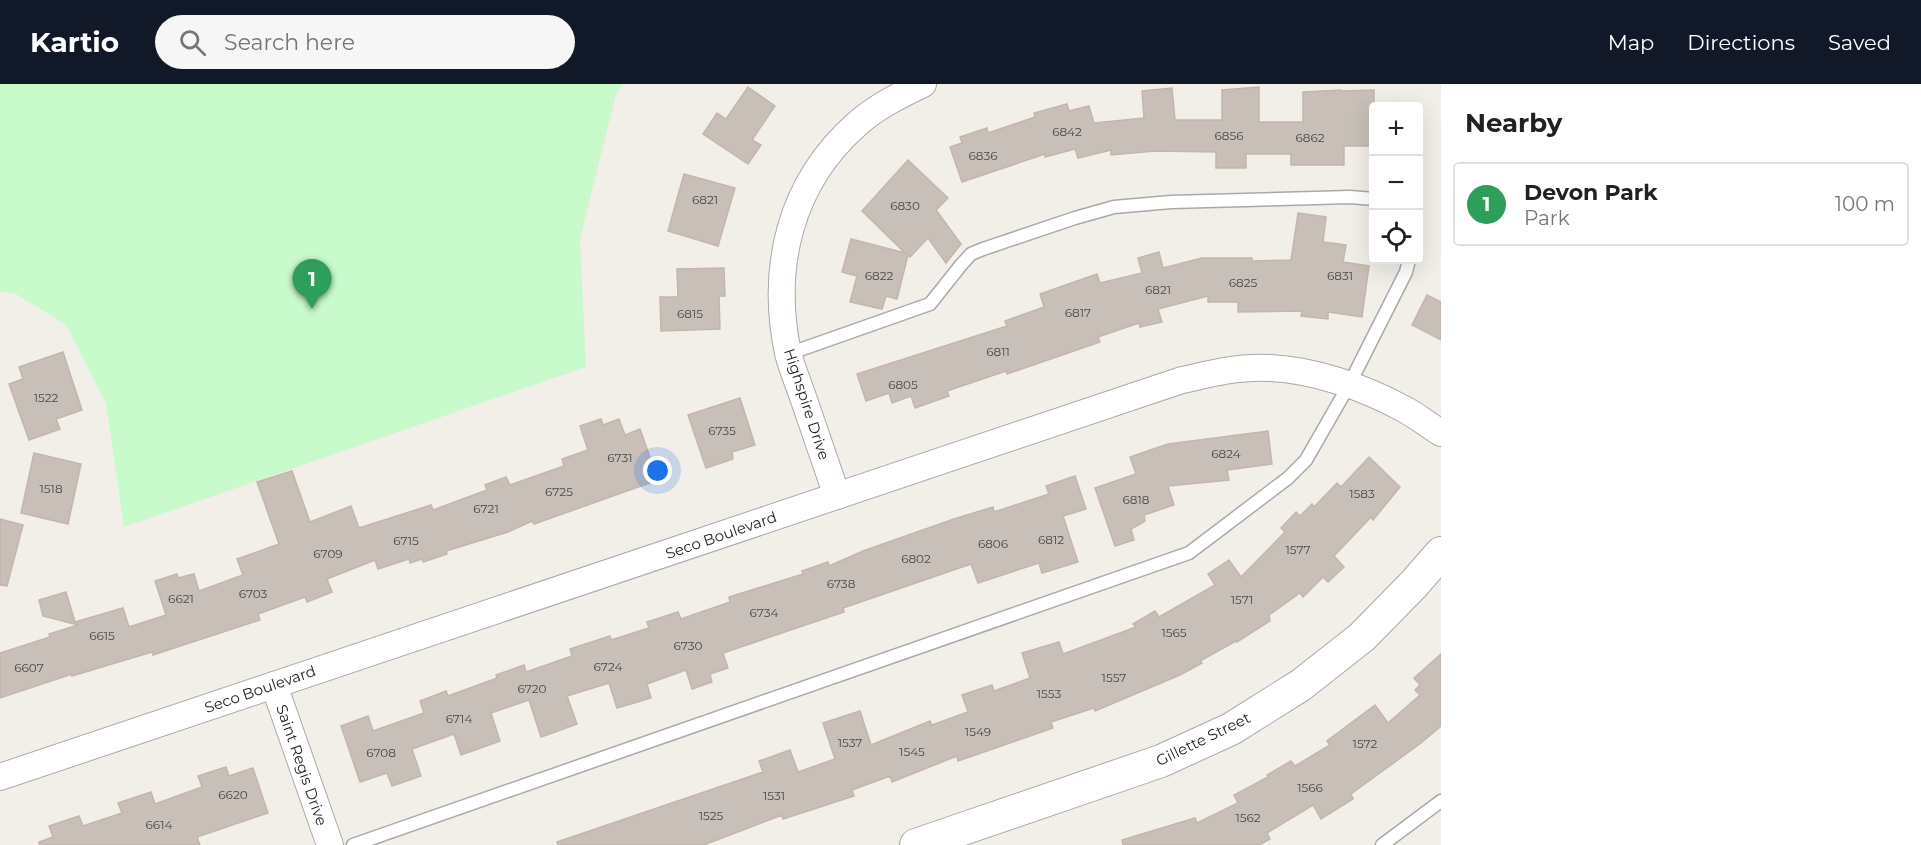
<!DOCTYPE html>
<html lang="en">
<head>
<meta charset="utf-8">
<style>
	:root { --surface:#fff; --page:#f6f6f6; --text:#202124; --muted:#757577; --line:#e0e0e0; --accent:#111827 }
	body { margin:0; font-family:Montserrat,sans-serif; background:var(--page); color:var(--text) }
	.controls { position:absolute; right:18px; top:18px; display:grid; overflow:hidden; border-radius:6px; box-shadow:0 6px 24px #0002 }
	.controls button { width:54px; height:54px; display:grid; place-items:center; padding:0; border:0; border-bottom:2px solid var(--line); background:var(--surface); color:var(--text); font:30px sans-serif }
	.you { position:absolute; left:658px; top:387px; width:21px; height:21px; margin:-15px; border:4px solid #fff; border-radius:50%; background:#1a73e8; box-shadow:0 0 0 9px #1a73e833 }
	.badge { display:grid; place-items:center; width:39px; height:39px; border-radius:50%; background:var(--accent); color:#fff; font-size:20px; font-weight:700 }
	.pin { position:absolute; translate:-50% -50px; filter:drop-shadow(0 2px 3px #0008) }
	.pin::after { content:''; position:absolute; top:32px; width:21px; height:18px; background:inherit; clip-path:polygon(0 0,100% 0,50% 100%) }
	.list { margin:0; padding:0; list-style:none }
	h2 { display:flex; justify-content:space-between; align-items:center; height:78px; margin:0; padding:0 24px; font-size:26px }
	h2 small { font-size:20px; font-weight:400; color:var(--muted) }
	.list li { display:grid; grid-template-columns:39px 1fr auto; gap:18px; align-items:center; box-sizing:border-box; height:84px; margin:0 12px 12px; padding:0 12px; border:2px solid var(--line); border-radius:6px }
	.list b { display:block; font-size:22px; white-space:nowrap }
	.list p { margin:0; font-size:20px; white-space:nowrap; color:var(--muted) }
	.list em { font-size:20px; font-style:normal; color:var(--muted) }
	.icon { flex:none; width:33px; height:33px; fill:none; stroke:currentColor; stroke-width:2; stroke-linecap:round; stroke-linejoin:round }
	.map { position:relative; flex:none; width:1441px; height:761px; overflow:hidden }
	header { display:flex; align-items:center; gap:36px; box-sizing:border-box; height:84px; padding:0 30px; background:var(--accent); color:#fff }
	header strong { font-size:28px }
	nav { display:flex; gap:33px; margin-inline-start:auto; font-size:21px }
	.search { width:420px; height:54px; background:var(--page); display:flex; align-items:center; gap:15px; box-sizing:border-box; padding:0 21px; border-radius:33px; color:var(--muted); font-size:22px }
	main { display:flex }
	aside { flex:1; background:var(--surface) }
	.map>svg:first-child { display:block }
	.park { fill:#c8facc }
	.building { fill:#c7bfb8; stroke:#c4b6ab; stroke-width:1.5 }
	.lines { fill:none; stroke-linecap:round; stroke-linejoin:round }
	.service-casing { stroke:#a9a9a9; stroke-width:15 }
	.minor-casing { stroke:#a9a9a9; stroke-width:28 }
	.tertiary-casing { stroke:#a9a9a9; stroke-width:34 }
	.service { stroke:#fff; stroke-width:12 }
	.minor { stroke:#fff; stroke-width:26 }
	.tertiary { stroke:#fff; stroke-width:32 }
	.labels { text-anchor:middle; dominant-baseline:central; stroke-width:4.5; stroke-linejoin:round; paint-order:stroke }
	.number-label { font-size:12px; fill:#4b4948 }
	.street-label { font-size:15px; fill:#222; stroke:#fff }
</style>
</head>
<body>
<header>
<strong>Kartio</strong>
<div class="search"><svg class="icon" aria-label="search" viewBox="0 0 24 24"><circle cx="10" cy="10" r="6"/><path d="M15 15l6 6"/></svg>Search here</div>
<nav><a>Map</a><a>Directions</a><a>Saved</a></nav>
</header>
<main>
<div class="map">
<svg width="1441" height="761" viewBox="0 0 1441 761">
	<rect width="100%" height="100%" fill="#f2efe9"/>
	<path class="park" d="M0,0H624L616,10L580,155L586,283L124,443L106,319L66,241L16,210L0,207Z"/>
	<g class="building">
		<path d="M748,3L775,22L752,56L761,61L748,80L703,50L717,29L726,35Z"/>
		<path d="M1259,3V38H1303V8L1341,6V7L1374,6V62H1344V81H1291V70H1246V84H1216V68L1155,67L1111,71V66L1078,74L1075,65L1045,73V70L962,98L950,63L962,59L960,53L987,44L988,49L1035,33L1034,29L1067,20L1069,27L1089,22L1094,39L1144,34L1142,7L1172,4L1175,36H1222V6Z"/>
		<path d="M908,76L948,114L936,126L961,160L946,179L928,154L910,173L908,171L897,215L886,212L882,225L850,218L857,192L842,188L851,155L905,169L862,127Z"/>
		<path d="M684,90L735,104L718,162L668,147Z"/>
		<path d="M1298,129L1326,133L1323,158L1346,161L1343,178L1369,182L1362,233L1328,228V235L1301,232L1302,227L1238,228V218H1208V212L1158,225L1162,238L1140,243L1139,239L1098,253L1100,258L1007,290L1006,287L947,307L949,312L915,324L911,312L892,319L889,309L866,317L857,290L1007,242L1005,237L1044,223L1040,210L1097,190L1100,199L1142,189L1138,174L1159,168L1163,184L1202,174H1252V177L1291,176Z"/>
		<path d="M724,184L725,212H719L720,245L661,247L660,213H678L677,185Z"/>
		<path d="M1427,211L1441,218V256L1412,241Z"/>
		<path d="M63,268L82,326L56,335L60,345L29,356L9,300L23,295L19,283Z"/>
		<path d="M740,314L755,361L732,368L733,375L706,384L688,331Z"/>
		<path d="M601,335L603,341L619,335L625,351L640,345L658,396L534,440L532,437L508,448L446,467L447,470L423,478L422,475L410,479L409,475L378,485L375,476L327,495L332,508L307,518L305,513L258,530L260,536L153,571L152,568L72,592V590L0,614V569L50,553L49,550L78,541L43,532L39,516L66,508L75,538L123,524L129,543L166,531L155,497L177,490L178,494L194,490L199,507L243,491L237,475L279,460L257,398L292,387L310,438L351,422L359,444L431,421L433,426L487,406L485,401L506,393L510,401L564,382L562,375L588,366L580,342Z"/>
		<path d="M1268,347L1272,380L1227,386L1229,396L1168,402L1174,421L1144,431L1145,437L1131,445L1134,456L1115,462L1095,404L1136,390L1130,373L1168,360Z"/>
		<path d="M34,369L81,380L68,440L21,429Z"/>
		<path d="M1369,373L1400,403L1373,436L1371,433L1334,472L1344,483L1328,498L1323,493L1303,513L1300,509L1269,531L1270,537L1237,558L1236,557L1200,577L1202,579L1180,591L1095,627L1094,624L1051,638L1053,644L958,677L957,672L892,698L890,692L852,706L854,712L783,735L782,731L704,761H558L557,758L763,688L759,677L790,666L798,688L835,675L823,639L860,627L871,661L930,637L932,641L968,628L962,611L992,601L994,607L1030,594L1022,569L1059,558L1063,570L1136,543L1133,540L1155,527L1159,533L1215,501L1208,490L1229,476L1241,493L1285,448L1281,444L1296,428L1300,432L1312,420L1314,423L1337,399L1341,403Z"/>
		<path d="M1075,392L1086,425L1063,432L1078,478L1042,489L1039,479L978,499L971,480L843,524L844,528L723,569L728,584L710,590L712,598L692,605L686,586L647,600L651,614L617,624L609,599L567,612L577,640L541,653L529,616L491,629L500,657L461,671L454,650L412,665L421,692L392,702L387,689L360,698L341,642L368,632L373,647L424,629L420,617L446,607L448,612L497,594L496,591L524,581L526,588L572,572L570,565L610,552L611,556L649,544L647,538L678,528L681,535L730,518L729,513L803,490L802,487L828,478L829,482L863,467L954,435L993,423L994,428L1049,410L1046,402Z"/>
		<path d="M0,435L23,441L7,502L0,501Z"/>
		<path d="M1441,570V642L1421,659L1351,710L1353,715L1321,735L1313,721L1267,749L1270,755L1259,761H1123L1122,756L1195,734L1197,739L1238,719L1234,711L1268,693L1267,691L1291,677L1295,682L1330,661L1327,657L1375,621L1388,639L1420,611L1415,606L1420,601L1414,594Z"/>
		<path d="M226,683L229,692L253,684L268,729L197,753L200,761H39V758L53,753L49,742L79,732L83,742L122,729L118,719L151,708L155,720L202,703L198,692Z"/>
	</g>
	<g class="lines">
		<defs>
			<g id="service">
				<path d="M788,270L930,220L961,181L971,170L983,165L1075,134L1114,123L1171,118L1350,113L1374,115"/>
				<path d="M353,761L1189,469L1288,394L1306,376L1349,301L1406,188L1409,176"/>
				<path d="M1382,761L1441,717"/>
			</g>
			<g id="minor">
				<path d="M837,412C826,380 815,348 804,316C799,301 792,285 788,269C770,183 790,99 857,40C876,23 900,11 923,0"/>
				<path d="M274,601L330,761"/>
				<path d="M0,693L1179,297C1208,290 1239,282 1270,284C1314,286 1363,303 1402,324C1416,331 1428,341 1441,349"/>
			</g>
			<path id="tertiary" d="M916,761L1161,677L1231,645L1301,601L1362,553L1413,501L1441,469"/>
		</defs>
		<use href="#service" class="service-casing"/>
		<use href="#minor" class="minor-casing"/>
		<use href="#tertiary" class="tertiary-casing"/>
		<use href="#service" class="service"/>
		<use href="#minor" class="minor"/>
		<use href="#tertiary" class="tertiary"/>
	</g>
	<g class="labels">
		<g class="number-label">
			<text x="1067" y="47">6842</text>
			<text x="1229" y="51">6856</text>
			<text x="1310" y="53">6862</text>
			<text x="983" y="71">6836</text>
			<text x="705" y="115">6821</text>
			<text x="905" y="121">6830</text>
			<text x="879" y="191">6822</text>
			<text x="1340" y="191">6831</text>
			<text x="1243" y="198">6825</text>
			<text x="1158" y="205">6821</text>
			<text x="1078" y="228">6817</text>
			<text x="690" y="229">6815</text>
			<text x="998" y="267">6811</text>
			<text x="903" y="300">6805</text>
			<text x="46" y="313">1522</text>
			<text x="722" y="346">6735</text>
			<text x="1226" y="369">6824</text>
			<text x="620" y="373">6731</text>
			<text x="51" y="404">1518</text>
			<text x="559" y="407">6725</text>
			<text x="1362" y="409">1583</text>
			<text x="1136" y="415">6818</text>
			<text x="486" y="424">6721</text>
			<text x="1051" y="455">6812</text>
			<text x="406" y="456">6715</text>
			<text x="993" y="459">6806</text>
			<text x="1298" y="465">1577</text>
			<text x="328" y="469">6709</text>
			<text x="916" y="474">6802</text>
			<text x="841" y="499">6738</text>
			<text x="253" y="509">6703</text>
			<text x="181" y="514">6621</text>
			<text x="1242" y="515">1571</text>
			<text x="764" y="528">6734</text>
			<text x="1174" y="548">1565</text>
			<text x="102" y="551">6615</text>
			<text x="688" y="561">6730</text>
			<text x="608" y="582">6724</text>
			<text x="29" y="583">6607</text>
			<text x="1114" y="593">1557</text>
			<text x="532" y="604">6720</text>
			<text x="1049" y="609">1553</text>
			<text x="459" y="634">6714</text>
			<text x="978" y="647">1549</text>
			<text x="850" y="658">1537</text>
			<text x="1365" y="659">1572</text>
			<text x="912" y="667">1545</text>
			<text x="381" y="668">6708</text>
			<text x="1310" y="703">1566</text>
			<text x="233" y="710">6620</text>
			<text x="774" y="711">1531</text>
			<text x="711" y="731">1525</text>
			<text x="1248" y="733">1562</text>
			<text x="159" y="740">6614</text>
		</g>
		<g class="street-label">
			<text transform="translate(807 320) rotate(72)">Highspire Drive</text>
			<text transform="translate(721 451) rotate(-19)">Seco Boulevard</text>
			<text transform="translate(260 605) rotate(-19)">Seco Boulevard</text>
			<text transform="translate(1203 655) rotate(-26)">Gillette Street</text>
			<text transform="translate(302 681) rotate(71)">Saint Regis Drive</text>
		</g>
	</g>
</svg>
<div class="controls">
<button>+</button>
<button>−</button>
<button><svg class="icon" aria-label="locate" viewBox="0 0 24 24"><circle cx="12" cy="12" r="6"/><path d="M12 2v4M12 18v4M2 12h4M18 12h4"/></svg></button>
</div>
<div class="you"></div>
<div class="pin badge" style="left:312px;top:225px;background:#2e9e5b">1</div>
</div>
<aside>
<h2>Nearby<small></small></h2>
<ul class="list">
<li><span class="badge" style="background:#2e9e5b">1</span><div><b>Devon Park</b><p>Park</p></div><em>100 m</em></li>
</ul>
</aside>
</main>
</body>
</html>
